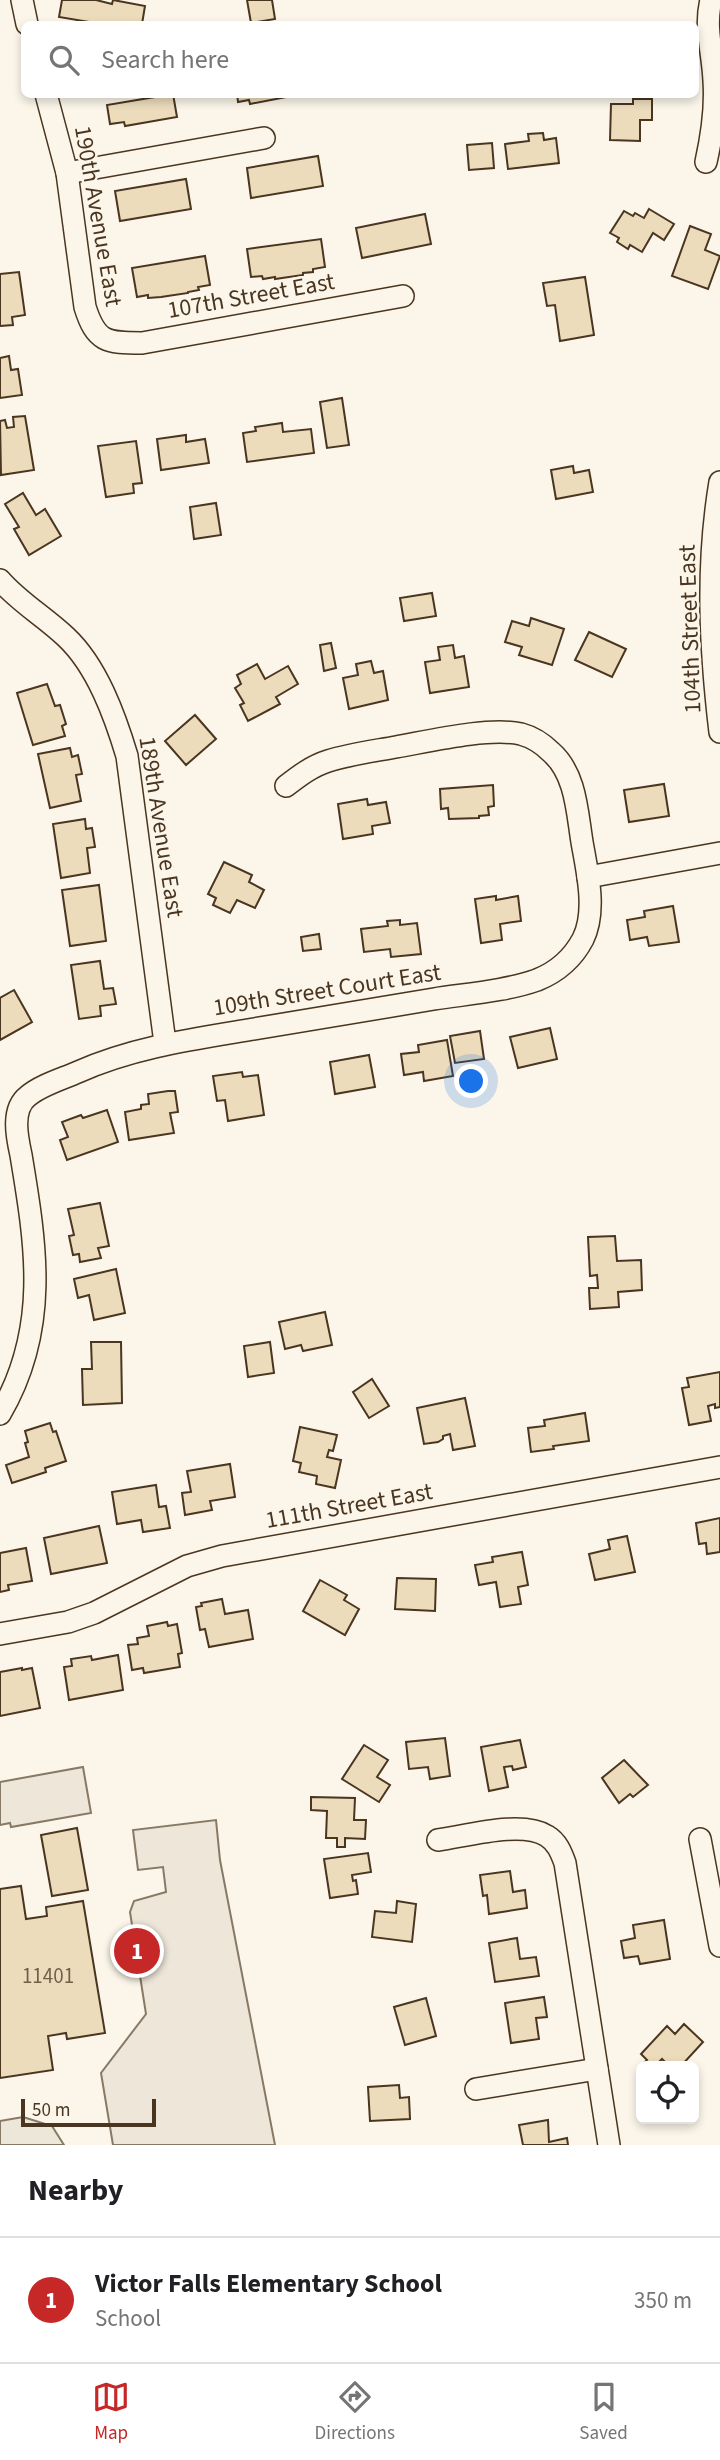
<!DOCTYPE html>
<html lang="en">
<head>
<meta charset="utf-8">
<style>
	:root { --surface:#fff; --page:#f2f2f2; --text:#202124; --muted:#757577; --line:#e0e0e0; --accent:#c62828 }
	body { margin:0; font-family:"Source Sans 3",sans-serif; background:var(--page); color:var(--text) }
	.controls { position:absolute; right:21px; bottom:21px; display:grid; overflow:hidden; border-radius:10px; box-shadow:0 4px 10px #0003 }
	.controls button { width:63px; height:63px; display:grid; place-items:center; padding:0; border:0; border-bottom:2px solid var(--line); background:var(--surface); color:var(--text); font:35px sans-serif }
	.scale { position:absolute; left:21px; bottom:18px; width:135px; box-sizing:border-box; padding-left:7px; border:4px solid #4a3520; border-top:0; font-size:19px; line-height:24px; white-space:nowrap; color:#4a3520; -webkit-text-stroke:5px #fbf6e9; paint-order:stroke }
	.you { position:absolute; left:472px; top:1082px; width:24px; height:24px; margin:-18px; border:5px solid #fff; border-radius:50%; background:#1a73e8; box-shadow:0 0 0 10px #1a73e833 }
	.badge { display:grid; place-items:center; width:46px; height:46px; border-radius:50%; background:var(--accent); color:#fff; font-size:23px; font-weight:700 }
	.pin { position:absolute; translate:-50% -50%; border:4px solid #fff; box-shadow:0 2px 7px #0006 }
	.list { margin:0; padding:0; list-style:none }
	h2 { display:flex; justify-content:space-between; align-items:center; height:91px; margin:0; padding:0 28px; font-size:30px }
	h2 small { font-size:23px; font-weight:400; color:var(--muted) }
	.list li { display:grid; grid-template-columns:46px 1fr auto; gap:21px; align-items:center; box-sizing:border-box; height:126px; padding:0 28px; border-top:2px solid var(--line) }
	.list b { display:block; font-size:26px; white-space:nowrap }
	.list p { margin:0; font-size:23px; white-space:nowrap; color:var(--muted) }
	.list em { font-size:23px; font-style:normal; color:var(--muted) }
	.icon { flex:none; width:38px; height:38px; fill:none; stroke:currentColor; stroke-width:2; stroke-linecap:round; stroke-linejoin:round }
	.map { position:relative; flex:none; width:720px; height:2145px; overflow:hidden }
	.search { position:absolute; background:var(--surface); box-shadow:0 4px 10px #0003; left:21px; right:21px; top:21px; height:77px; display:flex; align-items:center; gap:18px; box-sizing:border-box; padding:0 24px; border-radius:10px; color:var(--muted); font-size:26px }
	.sheet { height:217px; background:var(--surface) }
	nav { display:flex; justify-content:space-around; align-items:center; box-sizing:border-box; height:98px; border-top:2px solid var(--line); background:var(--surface); font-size:19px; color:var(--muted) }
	nav a { display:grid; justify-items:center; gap:4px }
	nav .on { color:var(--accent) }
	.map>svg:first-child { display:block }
	.green { fill:#ede6d9; stroke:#887966; stroke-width:2 }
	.parking { fill:#ede7d9; stroke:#887966; stroke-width:2 }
	.building { fill:#ecdcbc; stroke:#4a3520; stroke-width:2 }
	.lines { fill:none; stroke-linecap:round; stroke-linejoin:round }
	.minor-casing { stroke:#4a3520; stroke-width:24 }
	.minor { stroke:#fbf6e9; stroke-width:21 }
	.labels { text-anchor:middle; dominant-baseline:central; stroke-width:5; stroke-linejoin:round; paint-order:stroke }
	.number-label { font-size:21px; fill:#725f47 }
	.street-label { font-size:24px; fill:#4a3520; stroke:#fbf6e9 }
</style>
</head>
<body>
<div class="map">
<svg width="720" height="2145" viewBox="0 0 720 2145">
	<rect width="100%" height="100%" fill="#fbf6e9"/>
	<g class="green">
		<path d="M83,1767L91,1813L11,1827L10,1823L0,1825V1782Z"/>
		<path d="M216,1820L220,1860L275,2145H113L101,2073L146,2014L130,1912L134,1901L166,1892L163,1867L138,1870L133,1830Z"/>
	</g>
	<path class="parking" d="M23,2117L52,2126L64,2145H0V2121Z"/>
	<g class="building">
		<path d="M62,0H96L112,4L113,0L145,6L142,24H101L59,17Z"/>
		<path d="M247,0H272L275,19L251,23Z"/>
		<path d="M173,94L177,117L125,126L124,122L110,124L107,105Z"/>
		<path d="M237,94H297V95L250,104L249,100L238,102Z"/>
		<path d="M633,99H652V120H640V141L610,140L611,104H633Z"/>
		<path d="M543,133L544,140L556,138L559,163L508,169L505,144L529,141L528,134Z"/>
		<path d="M492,143L494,168L469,170L467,145Z"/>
		<path d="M318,156L323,186L251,198L247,168Z"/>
		<path d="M186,179L191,209L120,221L115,191Z"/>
		<path d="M649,209L674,224L664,240L653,233L642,252L630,245L628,249L617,242L619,238L610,233L624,211L633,216L635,213L644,218Z"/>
		<path d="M425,214L431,244L362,258L356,228Z"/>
		<path d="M690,226L711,234L705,250L720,256L708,289L672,276Z"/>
		<path d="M321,239L325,267L313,269V272L303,273V275L275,279V277L263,279L262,276L251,277L247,249Z"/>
		<path d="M205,256L210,285L198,287L199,290L188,292V293L161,297L148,298V295L137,297L132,268Z"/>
		<path d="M19,272L25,315L12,317L13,325L0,326V274Z"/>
		<path d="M585,277L594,335L560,341L555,305L547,306L543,283Z"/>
		<path d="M9,356L11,370L18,369L22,395L0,398V358Z"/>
		<path d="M342,398L349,445L327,448L320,402Z"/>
		<path d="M25,416L34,470L1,475L0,421L5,420L7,428L14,427L13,417Z"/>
		<path d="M282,423L283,432L311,429L314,453L247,462L243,433L256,431L255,427Z"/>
		<path d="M186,435V442L205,439L209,463L161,470L157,439Z"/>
		<path d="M136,441L142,483L133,484L134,493L106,497L98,446Z"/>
		<path d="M573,466L574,473L589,470L593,492L556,499L551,470Z"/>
		<path d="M23,493L36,515L45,509L61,536L29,555L14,529L19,527L5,504Z"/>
		<path d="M216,503L221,535L194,539L190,507Z"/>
		<path d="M432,593L436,616L404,621L400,598Z"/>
		<path d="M531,618L564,629L552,665L519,655L522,647L505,642L512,621L529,626Z"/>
		<path d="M589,632L626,649L612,677L575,660Z"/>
		<path d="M331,643L336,668L324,671L320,645Z"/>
		<path d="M453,645L455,658L464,656L469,687L430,693L425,662L440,660L438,647Z"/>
		<path d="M371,661L374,673L383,671L388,700L349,709L343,678L358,675L356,664Z"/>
		<path d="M257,664L265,679L288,666L298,684L276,697L280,704L248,721L240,705L244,703L235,688L241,684L237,675Z"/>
		<path d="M47,684L55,706L60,705L66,724L62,726L65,736L33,745L17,693Z"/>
		<path d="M195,715L216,739L186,765L165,741Z"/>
		<path d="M70,748L72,757L78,755L82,774L76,775L81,801L50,808L38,754Z"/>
		<path d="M664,784L669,816L629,822L624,790Z"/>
		<path d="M493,785L494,806L488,807L489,815L479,816V818L449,819L448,808L441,809L440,789Z"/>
		<path d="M367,799L368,805L386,802L390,823L372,826L373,834L343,839L338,804Z"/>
		<path d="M85,819L86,829L92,828L95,847L87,848L90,873L61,878L53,824Z"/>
		<path d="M224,862L252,875L249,882L264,890L255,908L237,900L230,913L213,905L216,898L208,894Z"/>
		<path d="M99,885L106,941L70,946L62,890Z"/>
		<path d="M496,896V900L518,896L521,921L500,924L502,940L481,943L475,899Z"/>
		<path d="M673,906L679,942L649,946L647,937L630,940L627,920L645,917L644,911Z"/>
		<path d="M400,920V925L417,923L421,954L391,957L390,949L364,952L361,929L388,926L387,921Z"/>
		<path d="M319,934L321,949L303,951L301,937Z"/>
		<path d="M100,961L104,989L113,988L116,1004L100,1006L101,1016L79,1019L71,965Z"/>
		<path d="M14,990L32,1022L0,1040V998Z"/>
		<path d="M550,1028L557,1059L518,1068L510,1037Z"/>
		<path d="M480,1031L484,1059L455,1063L450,1036Z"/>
		<path d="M447,1040L453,1076L424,1081L423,1072L404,1075L401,1054L419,1052L418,1045Z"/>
		<path d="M369,1055L375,1087L335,1094L330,1062Z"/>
		<path d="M242,1072L243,1077L258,1075L264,1115L228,1121L225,1100L217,1101L213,1076Z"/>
		<path d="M168,1091H175L178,1112L170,1113L174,1133L129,1140L125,1112L141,1109V1105L149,1104L148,1094Z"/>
		<path d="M107,1110L118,1142L67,1160L60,1140L68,1137L62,1122L81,1115L83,1118Z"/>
		<path d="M100,1203L109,1246L98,1248L101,1258L80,1262L79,1254L73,1255L69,1236L74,1235L68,1209Z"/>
		<path d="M615,1236L617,1261L641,1260L642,1290L618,1292L619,1307L590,1309L589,1288H598L597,1275L590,1276L588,1237Z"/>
		<path d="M116,1269L125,1313L94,1320L89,1295L78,1298L74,1279Z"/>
		<path d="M325,1312L332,1345L303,1351L301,1345L285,1349L279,1322Z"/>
		<path d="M91,1342H121L122,1403L83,1405L82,1369H92Z"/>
		<path d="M270,1342L274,1373L248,1377L244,1346Z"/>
		<path d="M720,1372V1407L715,1408V1404L708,1406L711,1421L689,1425L682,1388L689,1387L687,1378Z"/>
		<path d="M372,1379L389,1406L369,1418L353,1392Z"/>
		<path d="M465,1398L475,1446L453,1450L450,1434L443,1436V1439L438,1442L424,1444L417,1408Z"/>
		<path d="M585,1413L589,1441L553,1446L554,1449L531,1452L528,1428L545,1426L544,1420Z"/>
		<path d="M50,1423L53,1432L56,1431L66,1461L45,1468L46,1472L12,1483L6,1465L29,1457L25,1443L28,1442L25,1431Z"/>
		<path d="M300,1427L337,1435L333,1451L329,1450L327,1457L341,1460L335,1488L316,1484L317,1476L299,1472L301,1463L293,1461Z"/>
		<path d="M230,1464L235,1497L210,1501L212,1510L185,1515L182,1493L191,1492L187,1471Z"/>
		<path d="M156,1485L159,1507L166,1506L170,1528L143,1532L141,1520L117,1524L112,1492Z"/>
		<path d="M720,1518V1552L707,1554L706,1543L699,1544L696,1523Z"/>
		<path d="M99,1526L107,1563L51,1574L44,1538Z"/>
		<path d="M627,1536L635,1572L595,1580L589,1554L610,1549L608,1540Z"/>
		<path d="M26,1548L32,1581L8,1585L9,1590L0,1592V1553Z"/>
		<path d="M522,1552L528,1585L518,1587L521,1604L500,1607L496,1582L479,1585L475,1565L493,1562L492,1557Z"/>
		<path d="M397,1578L436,1579L435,1611L395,1609Z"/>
		<path d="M320,1580L347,1595L344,1600L359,1609L345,1635L303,1611Z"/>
		<path d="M222,1599L225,1614L248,1610L253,1639L209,1647L205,1629L200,1630L196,1607L202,1606L201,1603Z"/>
		<path d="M167,1622L168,1626L177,1624L182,1653L178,1654L180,1667L144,1673L143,1668L132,1670L128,1645L138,1644L137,1638L149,1636L147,1626Z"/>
		<path d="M118,1655L123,1690L69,1700L64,1667L72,1666L71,1659L91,1656L92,1660Z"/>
		<path d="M22,1668V1670L32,1668L40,1708L0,1716V1672Z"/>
		<path d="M445,1738L450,1776L430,1779L428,1767L409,1769L406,1742Z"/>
		<path d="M520,1740L526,1767L513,1770L512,1766L504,1767L508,1787L489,1791L481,1747Z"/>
		<path d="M364,1745L388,1760L377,1777L390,1785L379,1802L342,1779Z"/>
		<path d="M624,1760L648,1785L633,1797L630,1794L619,1803L602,1778Z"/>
		<path d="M311,1797L355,1798L354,1820H366L365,1839L345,1838V1847H337V1838H326L327,1811L311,1810Z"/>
		<path d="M77,1828L88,1890L52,1896L41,1835Z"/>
		<path d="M368,1853L371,1872L352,1875L353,1881L356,1880L358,1894L330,1898L324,1859Z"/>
		<path d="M510,1871L513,1892L525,1890L527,1908L489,1914L487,1895L483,1896L480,1875Z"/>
		<path d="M21,1886L26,1919L47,1916L46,1907L83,1901L105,2033L67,2039L66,2033L48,2036L53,2070L0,2078V1889Z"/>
		<path d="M397,1901L416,1904L412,1942L372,1937L375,1911L396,1913Z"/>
		<path d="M664,1920L670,1959L640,1964L638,1956L624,1958L621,1941L635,1938L633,1925Z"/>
		<path d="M517,1938L520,1959L536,1957L539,1976L495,1982L489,1943Z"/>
		<path d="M544,1997L547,2017L536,2018L539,2039L511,2043L505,2003Z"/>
		<path d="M426,1998L436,2036L405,2045L394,2007Z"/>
		<path d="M684,2024L703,2042L681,2066H669L662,2059L655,2066L642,2065L647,2060L641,2054L667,2026L675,2034Z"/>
		<path d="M399,2085L400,2098L409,2097L410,2119L370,2121L368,2087Z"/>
		<path d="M548,2120L549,2142L567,2138L568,2145H523L519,2125Z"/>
	</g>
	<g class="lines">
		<defs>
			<g id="minor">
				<path d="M22,0L27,24"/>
				<path d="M46,94L67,173L85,307C96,342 106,343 142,343L403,296"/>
				<path d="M706,162C712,135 716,109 714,81C713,53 704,28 711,0"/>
				<path d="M67,173L264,138"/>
				<path d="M720,482C706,566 710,648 720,732"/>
				<path d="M0,580C19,602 45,617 66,637C97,666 115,716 127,756L165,1043"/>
				<path d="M588,877L720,853"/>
				<path d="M0,1414C50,1329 36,1245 21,1155C17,1137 11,1109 28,1096C41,1085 62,1079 78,1072C134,1047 194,1039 254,1029C314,1019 374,1009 434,999C466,994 506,991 537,980C557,972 573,958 583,939C597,911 587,871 582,842C577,811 576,774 551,752C543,744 532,737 521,734C488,727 430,741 396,747C374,751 350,754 328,761C312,766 299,776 286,786"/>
				<path d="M0,1634L68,1622L94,1613L187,1566L222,1556L720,1467"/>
				<path d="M700,1839L720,1946"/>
				<path d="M438,1840C467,1836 522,1820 547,1836C557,1842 561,1852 565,1863L609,2145"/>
				<path d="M476,2089L597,2069"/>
			</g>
		</defs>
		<use href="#minor" class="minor-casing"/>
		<use href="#minor" class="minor"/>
	</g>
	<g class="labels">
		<g class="number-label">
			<text x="48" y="1976">11401</text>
		</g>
		<g class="street-label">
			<text transform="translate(98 216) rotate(80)">190th Avenue East</text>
			<text transform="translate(251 296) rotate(-10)">107th Street East</text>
			<text transform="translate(690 629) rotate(-92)">104th Street East</text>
			<text transform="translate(161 827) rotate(81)">189th Avenue East</text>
			<text transform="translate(327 990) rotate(-9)">109th Street Court East</text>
			<text transform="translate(349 1506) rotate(-10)">111th Street East</text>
		</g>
	</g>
</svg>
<div class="controls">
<button><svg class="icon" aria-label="locate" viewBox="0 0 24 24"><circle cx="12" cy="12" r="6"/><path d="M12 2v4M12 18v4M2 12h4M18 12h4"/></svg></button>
</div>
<div class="scale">50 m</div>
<div class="you"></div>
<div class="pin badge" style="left:137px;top:1951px">1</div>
<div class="search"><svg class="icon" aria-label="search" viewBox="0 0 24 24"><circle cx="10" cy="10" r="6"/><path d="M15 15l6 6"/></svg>Search here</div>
</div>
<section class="sheet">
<h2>Nearby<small></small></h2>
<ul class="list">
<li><span class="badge">1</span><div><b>Victor Falls Elementary School</b><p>School</p></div><em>350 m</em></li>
</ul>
</section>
<nav>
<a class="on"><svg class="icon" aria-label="map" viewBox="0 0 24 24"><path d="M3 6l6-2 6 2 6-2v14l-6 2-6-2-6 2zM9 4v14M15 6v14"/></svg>Map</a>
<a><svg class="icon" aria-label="directions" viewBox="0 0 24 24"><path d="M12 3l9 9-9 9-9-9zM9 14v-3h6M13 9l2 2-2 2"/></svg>Directions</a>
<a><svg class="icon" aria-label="saved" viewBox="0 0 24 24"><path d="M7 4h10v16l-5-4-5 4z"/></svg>Saved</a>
</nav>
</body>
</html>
